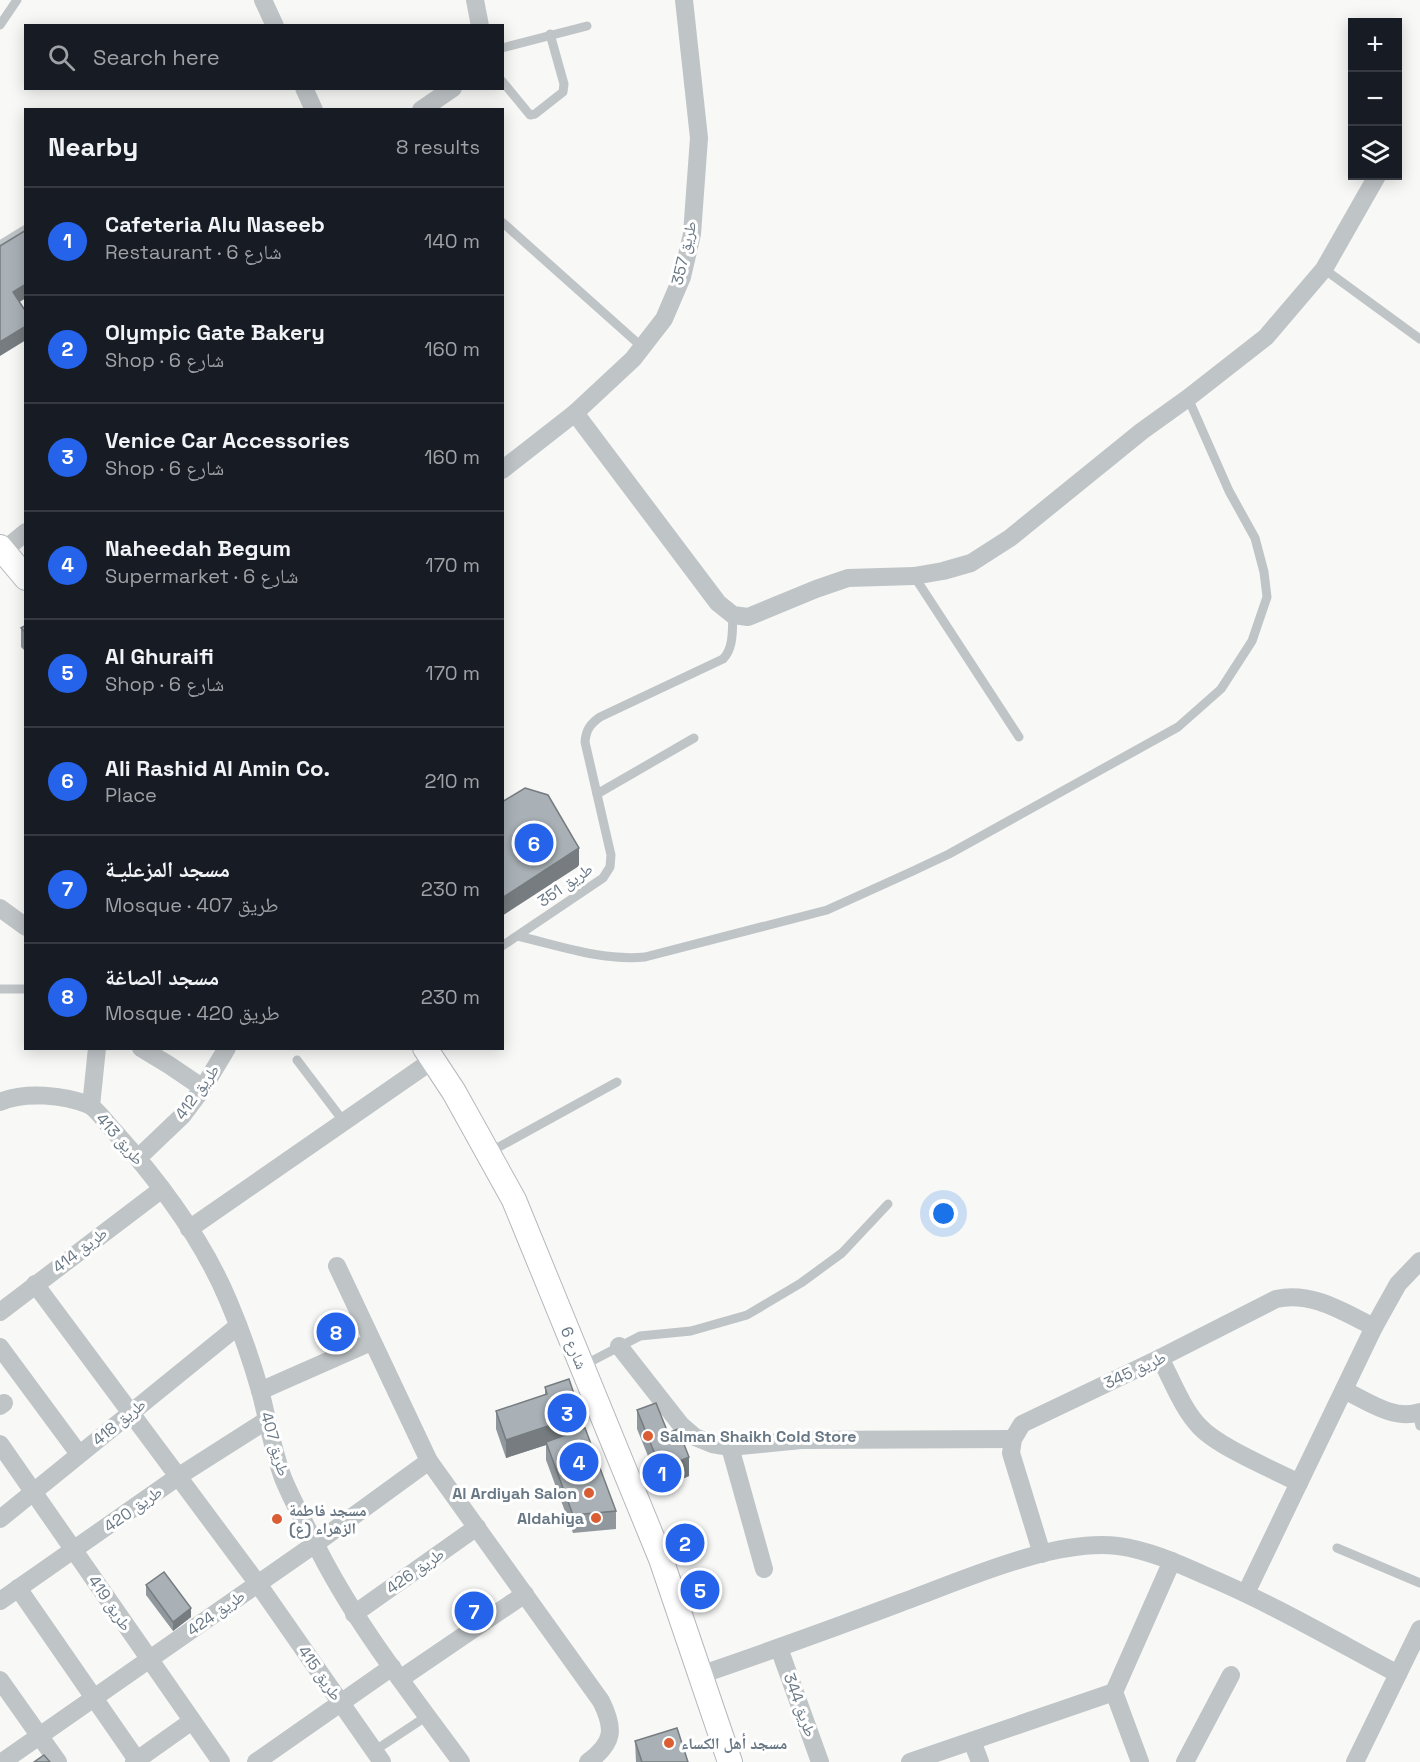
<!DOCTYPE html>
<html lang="en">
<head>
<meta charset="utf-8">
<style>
	:root { --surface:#171b24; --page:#20242c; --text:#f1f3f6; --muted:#9ea1a6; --line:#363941; --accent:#2563eb }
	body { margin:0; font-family:"Space Grotesk","Noto Naskh Arabic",sans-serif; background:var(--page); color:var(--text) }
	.controls { position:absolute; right:18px; top:18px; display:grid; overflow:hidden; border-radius:0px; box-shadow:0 3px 15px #0003 }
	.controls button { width:54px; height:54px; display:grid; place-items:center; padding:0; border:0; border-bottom:2px solid var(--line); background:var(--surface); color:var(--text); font:30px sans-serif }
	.you { position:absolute; left:944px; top:1214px; width:21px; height:21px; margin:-15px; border:4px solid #fff; border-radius:50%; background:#1a73e8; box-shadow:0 0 0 9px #1a73e833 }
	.badge { display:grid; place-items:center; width:39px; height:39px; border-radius:50%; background:var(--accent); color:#fff; font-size:20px; font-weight:700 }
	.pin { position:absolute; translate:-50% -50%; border:3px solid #fff; box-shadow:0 2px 6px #0006 }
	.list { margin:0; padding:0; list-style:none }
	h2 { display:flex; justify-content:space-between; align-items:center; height:78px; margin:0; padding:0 24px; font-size:26px }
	h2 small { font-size:20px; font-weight:400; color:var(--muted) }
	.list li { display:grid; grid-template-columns:39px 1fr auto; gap:18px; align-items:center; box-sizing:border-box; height:108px; padding:0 24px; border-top:2px solid var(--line) }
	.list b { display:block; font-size:22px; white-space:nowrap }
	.list p { margin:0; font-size:20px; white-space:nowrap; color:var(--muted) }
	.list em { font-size:20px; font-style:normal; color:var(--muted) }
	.icon { flex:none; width:33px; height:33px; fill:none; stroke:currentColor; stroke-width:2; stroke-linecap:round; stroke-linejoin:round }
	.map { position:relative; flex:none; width:1420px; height:1762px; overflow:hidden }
	.search { position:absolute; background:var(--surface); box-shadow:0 3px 15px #0003; left:24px; top:24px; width:480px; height:66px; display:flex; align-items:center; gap:15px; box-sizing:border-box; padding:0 21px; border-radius:0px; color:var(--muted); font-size:22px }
	.panel { position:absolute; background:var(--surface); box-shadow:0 3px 15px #0003; left:24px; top:108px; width:480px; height:942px; border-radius:0px }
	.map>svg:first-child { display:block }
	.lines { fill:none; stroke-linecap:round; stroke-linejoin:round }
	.secondary-casing { stroke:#b4b9be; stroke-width:26 }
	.lane { stroke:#bfc4c7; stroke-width:9 }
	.street { stroke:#bfc4c7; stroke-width:18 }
	.secondary { stroke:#fff; stroke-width:24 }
	.wall { fill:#91989d }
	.shaded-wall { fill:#767c7f }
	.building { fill:#a9b1b6; stroke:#767c7f; stroke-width:1.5 }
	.poi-dot { fill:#da5d33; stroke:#fff; stroke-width:2 }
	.labels { text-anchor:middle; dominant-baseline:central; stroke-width:6; stroke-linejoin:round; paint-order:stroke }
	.street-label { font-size:16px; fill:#697885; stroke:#fff }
	.poi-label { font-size:16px; font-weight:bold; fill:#697885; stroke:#fff; text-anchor:start }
</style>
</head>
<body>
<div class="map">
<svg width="1420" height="1762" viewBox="0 0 1420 1762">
	<rect width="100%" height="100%" fill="#f8f8f6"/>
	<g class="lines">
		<defs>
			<g id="secondary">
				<path d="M0,547L26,578"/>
				<path d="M425,1048L454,1092L514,1200L661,1559L730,1762"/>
			</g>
		</defs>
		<use href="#secondary" class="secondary-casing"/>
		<g class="lane">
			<path d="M0,25L17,0"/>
			<path d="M502,48L587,26"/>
			<path d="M502,81L530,115L535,114L563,92L564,84L550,34"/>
			<path d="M502,222L642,347"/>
			<path d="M0,245L26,229"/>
			<path d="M1324,269L1420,339"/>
			<path d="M914,576L1019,737"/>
			<path d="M597,794L694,738"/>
			<path d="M518,936C560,946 602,961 645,957L827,910L913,871L949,854L1178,727L1221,689L1252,641L1267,597L1264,572L1255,538L1229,491L1188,398"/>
			<path d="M502,946L603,878L610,867L611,855L585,742C586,730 590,724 600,717L723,659C734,648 732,630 733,615"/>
			<path d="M0,989H26"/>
			<path d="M297,1060L344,1122"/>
			<path d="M488,1153L617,1082"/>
			<path d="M584,1365L640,1336L691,1331L747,1315L801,1283L842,1253L888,1204"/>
			<path d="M1417,1413L1420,1426"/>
			<path d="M1337,1548L1420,1583"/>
			<path d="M374,1751L427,1716"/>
		</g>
		<g class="street">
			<path d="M263,0L275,26"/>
			<path d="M475,0L480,26"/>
			<path d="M304,88L314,110"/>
			<path d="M421,110L453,88"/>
			<path d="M575,413L718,603L733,615L748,617L816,589L848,578L914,576L943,571L971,563L1010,538L1142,431L1188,398L1266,337L1324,269L1377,176"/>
			<path d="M502,470L575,413L633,359L664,319L682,277L692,234L699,138L684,0"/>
			<path d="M3,551L26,532"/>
			<path d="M0,908L26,927"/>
			<path d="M141,1048L169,1065L203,1088"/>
			<path d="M0,1102C25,1091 64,1095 89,1105C98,1110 107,1124 114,1131C159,1181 202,1238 228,1300C241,1330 252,1362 261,1394C268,1422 273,1451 283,1478C292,1500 304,1522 315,1543C354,1622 409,1691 461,1762"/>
			<path d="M91,1106L97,1048"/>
			<path d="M138,1158L182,1116L203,1088L227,1048"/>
			<path d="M189,1229L433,1060"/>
			<path d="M337,1266L429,1461L601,1701C615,1729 614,1743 588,1762"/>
			<path d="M35,1284L258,1584L382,1762"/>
			<path d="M0,1312L162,1189"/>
			<path d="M619,1346L681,1425L695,1437L712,1444L730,1447L801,1440L1013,1439"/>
			<path d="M0,1347L79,1454"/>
			<path d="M1160,1358C1172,1380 1182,1408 1199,1426C1218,1447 1272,1469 1299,1483"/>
			<path d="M1344,1390C1367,1401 1394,1421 1420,1412"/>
			<path d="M260,1391L371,1342"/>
			<path d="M0,1406L4,1403"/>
			<path d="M0,1444L221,1762"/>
			<path d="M730,1447L764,1569"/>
			<path d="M0,1519L238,1326"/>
			<path d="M1042,1554L1011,1453L1013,1439L1022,1424L1160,1358L1276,1299C1312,1291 1343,1312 1374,1327"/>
			<path d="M18,1588L137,1760"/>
			<path d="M1246,1593L1374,1327L1398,1284L1420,1261"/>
			<path d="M0,1601L179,1476L267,1420"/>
			<path d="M354,1614L477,1527"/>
			<path d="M779,1648L820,1762"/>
			<path d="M700,1675C767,1652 834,1628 900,1603C961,1581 1054,1538 1118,1546C1148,1550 1177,1563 1204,1575C1271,1603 1334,1640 1398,1674"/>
			<path d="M400,1679L525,1594"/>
			<path d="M0,1680L58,1762"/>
			<path d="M972,1741L980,1762"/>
			<path d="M2,1762L315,1544L429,1461"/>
			<path d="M134,1762L192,1721"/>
			<path d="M256,1762L392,1667"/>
			<path d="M910,1762L1114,1692"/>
			<path d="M1140,1762L1114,1692L1172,1561"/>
			<path d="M1185,1762L1231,1675"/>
			<path d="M1355,1762L1420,1629"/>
		</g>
		<use href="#secondary" class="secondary"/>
	</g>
	<g class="wall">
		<path d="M26,625V652L21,647V628Z"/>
		<path d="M545,1387L581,1429L616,1511V1529L573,1533L546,1460V1445L506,1458L496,1429V1411L545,1395Z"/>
		<path d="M637,1410L668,1433L689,1476L661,1488L637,1429Z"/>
		<path d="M146,1585L191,1617L173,1631L146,1595Z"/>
		<path d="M635,1741L688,1762H636Z"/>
	</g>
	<g class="shaded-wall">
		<path d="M26,284V298L13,306V292Z"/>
		<path d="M26,326V340L0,356V342Z"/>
		<path d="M579,848V866L502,916V898Z"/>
		<path d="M581,1415V1434L546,1442V1445L506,1458V1440Z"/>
		<path d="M689,1457V1476L661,1488V1469Z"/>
		<path d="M191,1608V1617L173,1631V1622Z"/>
	</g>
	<g class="building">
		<path d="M26,230V284L13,292L26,312V326L0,342V246Z"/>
		<path d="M26,625V633L21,628Z"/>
		<path d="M525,788L548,795L579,848L502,898V802Z"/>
		<path d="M569,1379L581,1415L506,1440L496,1411L547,1394L545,1387Z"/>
		<path d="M656,1403L668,1433L678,1429L689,1457L661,1469L637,1410Z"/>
		<path d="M585,1428L616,1511L573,1515L546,1442Z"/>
		<path d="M164,1572L191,1608L173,1622L146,1585Z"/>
		<path d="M677,1728L688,1762H642L635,1741Z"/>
		<path d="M44,1755L50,1762H34Z"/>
	</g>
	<g class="poi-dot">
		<circle cx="648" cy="1436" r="6"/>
		<circle cx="589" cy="1493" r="6"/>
		<circle cx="596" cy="1518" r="6"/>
		<circle cx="277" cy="1519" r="6"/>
		<circle cx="669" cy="1743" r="6"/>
	</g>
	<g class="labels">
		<g class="street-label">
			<text transform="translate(684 253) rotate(-77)">طريق 357</text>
			<text transform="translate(565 885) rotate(-35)">طريق 351</text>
			<text transform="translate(197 1092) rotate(-54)">طريق 412</text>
			<text transform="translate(120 1139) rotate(49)">طريق 413</text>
			<text transform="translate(80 1250) rotate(-37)">طريق 414</text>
			<text transform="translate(574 1348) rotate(68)">شارع 6</text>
			<text transform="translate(1135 1370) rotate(-25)">طريق 345</text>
			<text transform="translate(119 1422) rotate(-39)">طريق 418</text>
			<text transform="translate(275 1444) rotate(74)">طريق 407</text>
			<text transform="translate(133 1509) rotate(-35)">طريق 420</text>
			<text transform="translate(415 1571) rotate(-35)">طريق 426</text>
			<text transform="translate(110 1603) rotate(56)">طريق 419</text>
			<text transform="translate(216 1613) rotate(-35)">طريق 424</text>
			<text transform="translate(320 1673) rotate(55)">طريق 415</text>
			<text transform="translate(800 1705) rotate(70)">طريق 344</text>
		</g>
		<g class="poi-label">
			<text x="660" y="1436">Salman Shaikh Cold Store</text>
			<text x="577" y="1493" text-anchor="end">Al Ardiyah Salon</text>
			<text x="289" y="1510">مسجد فاطمة<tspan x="289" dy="18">الزهراء (ع)</tspan></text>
			<text x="584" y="1518" text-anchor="end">Aldahiya</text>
			<text x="681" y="1743">مسجد أهل الكساء</text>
		</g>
	</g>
</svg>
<div class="controls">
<button>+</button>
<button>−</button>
<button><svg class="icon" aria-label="layers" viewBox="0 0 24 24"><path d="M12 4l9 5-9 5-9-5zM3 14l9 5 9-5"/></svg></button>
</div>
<div class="you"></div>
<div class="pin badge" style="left:662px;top:1473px">1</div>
<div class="pin badge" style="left:685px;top:1543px">2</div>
<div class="pin badge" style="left:567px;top:1413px">3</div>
<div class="pin badge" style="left:579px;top:1462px">4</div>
<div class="pin badge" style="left:700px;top:1590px">5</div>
<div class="pin badge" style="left:534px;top:843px">6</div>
<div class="pin badge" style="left:474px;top:1611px">7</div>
<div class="pin badge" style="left:336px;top:1332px">8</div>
<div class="search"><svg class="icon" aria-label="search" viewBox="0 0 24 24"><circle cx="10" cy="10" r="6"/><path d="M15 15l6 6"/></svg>Search here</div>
<section class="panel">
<h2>Nearby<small>8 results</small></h2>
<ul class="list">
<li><span class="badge">1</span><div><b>Cafeteria Alu Naseeb</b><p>Restaurant · شارع 6</p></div><em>140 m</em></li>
<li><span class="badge">2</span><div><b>Olympic Gate Bakery</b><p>Shop · شارع 6</p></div><em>160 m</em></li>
<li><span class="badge">3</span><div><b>Venice Car Accessories</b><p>Shop · شارع 6</p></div><em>160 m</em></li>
<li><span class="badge">4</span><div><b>Naheedah Begum</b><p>Supermarket · شارع 6</p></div><em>170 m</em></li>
<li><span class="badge">5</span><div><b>Al Ghuraifi</b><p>Shop · شارع 6</p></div><em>170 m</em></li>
<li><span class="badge">6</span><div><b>Ali Rashid Al Amin Co.</b><p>Place</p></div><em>210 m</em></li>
<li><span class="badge">7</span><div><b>مسجد المزعليـة</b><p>Mosque · طريق 407</p></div><em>230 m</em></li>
<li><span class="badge">8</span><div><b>مسجد الصاغة</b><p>Mosque · طريق 420</p></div><em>230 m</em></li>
</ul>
</section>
</div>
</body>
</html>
